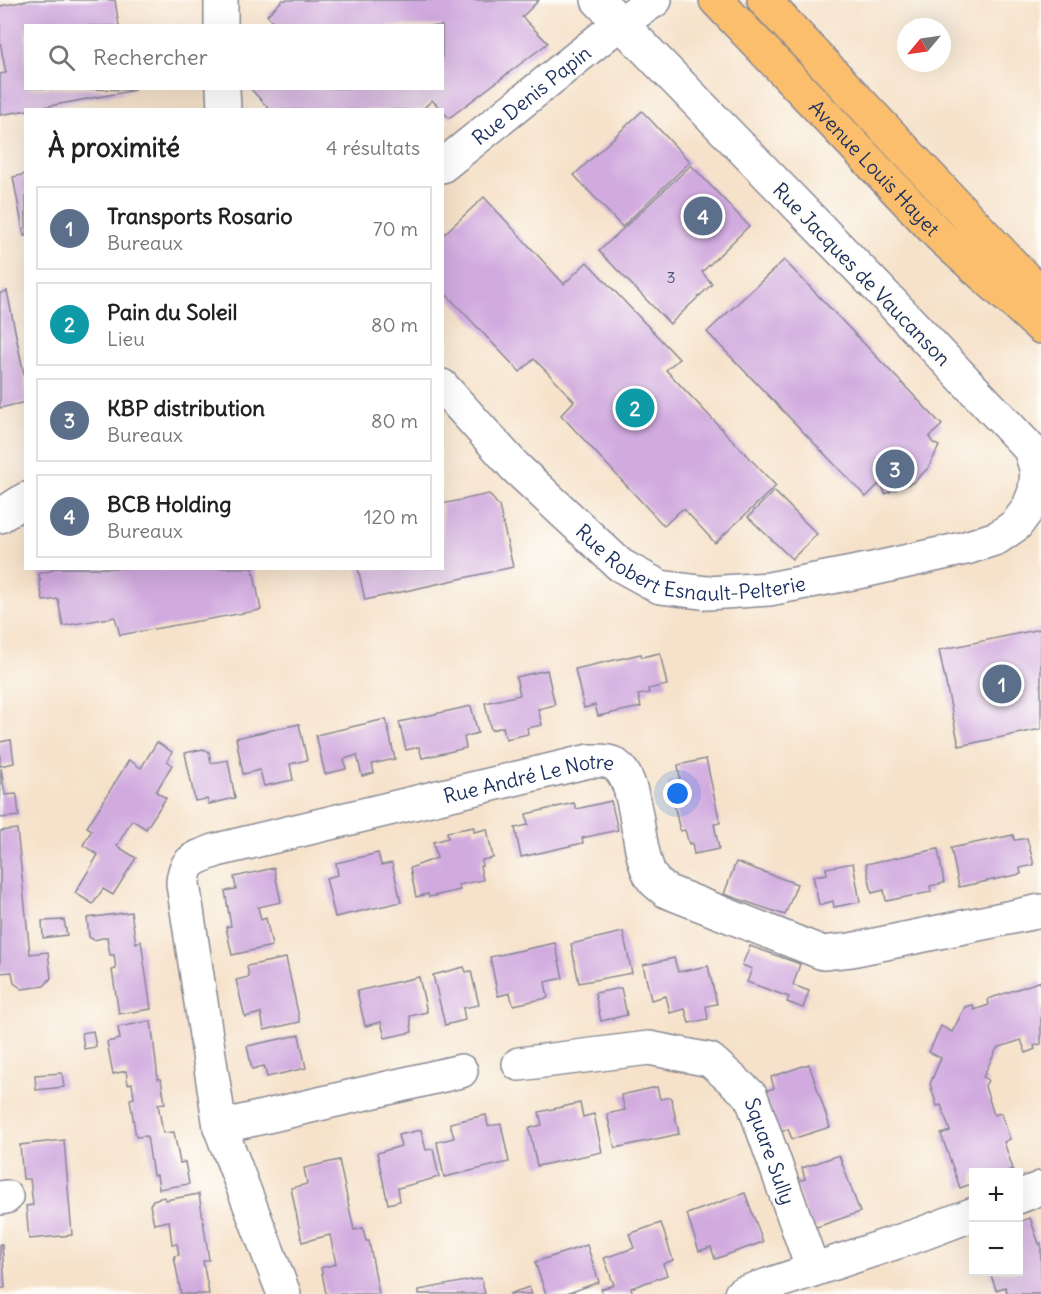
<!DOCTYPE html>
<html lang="fr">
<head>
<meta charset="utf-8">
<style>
	:root { --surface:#fff; --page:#f6f6f6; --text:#222; --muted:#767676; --line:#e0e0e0; --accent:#d1495b }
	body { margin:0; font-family:Delius,sans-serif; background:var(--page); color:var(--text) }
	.controls { position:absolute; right:18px; bottom:18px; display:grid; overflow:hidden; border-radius:0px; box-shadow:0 6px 24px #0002 }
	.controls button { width:54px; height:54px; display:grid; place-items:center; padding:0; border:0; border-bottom:2px solid var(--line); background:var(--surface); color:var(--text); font:30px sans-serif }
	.compass { position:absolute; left:897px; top:18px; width:54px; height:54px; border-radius:50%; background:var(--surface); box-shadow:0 6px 24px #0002; rotate:241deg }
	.you { position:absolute; left:678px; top:794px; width:21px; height:21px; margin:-15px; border:4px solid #fff; border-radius:50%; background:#1a73e8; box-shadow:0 0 0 9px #1a73e833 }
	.badge { display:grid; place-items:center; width:39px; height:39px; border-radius:50%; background:var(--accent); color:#fff; font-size:20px; font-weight:700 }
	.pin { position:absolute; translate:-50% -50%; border:3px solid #fff; box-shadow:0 2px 6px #0006 }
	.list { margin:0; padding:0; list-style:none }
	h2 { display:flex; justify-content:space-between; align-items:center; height:78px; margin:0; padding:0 24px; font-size:26px }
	h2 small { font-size:20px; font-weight:400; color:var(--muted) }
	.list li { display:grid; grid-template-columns:39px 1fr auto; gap:18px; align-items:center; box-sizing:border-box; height:84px; margin:0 12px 12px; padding:0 12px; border:2px solid var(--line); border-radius:0px }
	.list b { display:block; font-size:22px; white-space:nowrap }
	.list p { margin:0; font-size:20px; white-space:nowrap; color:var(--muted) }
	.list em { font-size:20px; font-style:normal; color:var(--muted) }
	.icon { flex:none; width:33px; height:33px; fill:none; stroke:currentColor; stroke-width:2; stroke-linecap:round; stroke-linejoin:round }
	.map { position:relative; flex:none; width:1041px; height:1294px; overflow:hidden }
	.search { position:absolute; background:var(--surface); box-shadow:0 6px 24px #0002; left:24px; top:24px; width:420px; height:66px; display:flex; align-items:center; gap:15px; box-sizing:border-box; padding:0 21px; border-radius:0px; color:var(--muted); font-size:22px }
	.panel { position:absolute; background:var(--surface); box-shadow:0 6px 24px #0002; left:24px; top:108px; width:420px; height:462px; border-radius:0px }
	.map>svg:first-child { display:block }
	.building { fill:#d1aadf }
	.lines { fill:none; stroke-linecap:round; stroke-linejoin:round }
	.minor-casing { stroke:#888894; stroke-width:36 }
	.major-casing { stroke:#888894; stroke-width:36 }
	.minor { stroke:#fff; stroke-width:33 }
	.major { stroke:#fabe6d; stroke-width:33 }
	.labels { text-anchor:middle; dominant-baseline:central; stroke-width:4.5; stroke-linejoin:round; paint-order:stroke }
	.number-label { font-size:16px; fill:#484e7e }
	.street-label { font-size:20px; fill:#1b2f5e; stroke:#fdfcf7 }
</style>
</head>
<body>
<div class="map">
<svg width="1041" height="1294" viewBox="0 0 1041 1294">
	<rect width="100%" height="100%" fill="#fdfcf7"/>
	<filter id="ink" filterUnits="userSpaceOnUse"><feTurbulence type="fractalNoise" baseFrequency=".0167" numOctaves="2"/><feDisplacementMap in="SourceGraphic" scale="12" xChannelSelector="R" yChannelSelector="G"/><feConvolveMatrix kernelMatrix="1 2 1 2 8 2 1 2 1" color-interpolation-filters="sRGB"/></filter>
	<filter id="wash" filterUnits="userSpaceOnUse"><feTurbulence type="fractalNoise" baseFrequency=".008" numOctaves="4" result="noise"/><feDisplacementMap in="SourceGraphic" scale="24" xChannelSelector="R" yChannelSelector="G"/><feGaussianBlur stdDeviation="1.35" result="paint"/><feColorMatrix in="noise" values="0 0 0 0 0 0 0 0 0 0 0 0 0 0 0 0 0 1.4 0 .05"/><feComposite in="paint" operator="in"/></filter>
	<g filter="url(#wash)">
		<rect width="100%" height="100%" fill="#f6e2ca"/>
		<g id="blocks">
			<g class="building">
				<path d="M31,0H115L119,26H26V88L136,90L0,115V74L6,73L0,42V6Z"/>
				<path d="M283,0H539L522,17L548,43L449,118L432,100L422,110H270L250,88H442V26H277L267,15Z"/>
				<path d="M642,111L690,162L622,227L574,175Z"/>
				<path d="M691,165L749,226L702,272L712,284L670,324L599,251Z"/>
				<path d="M26,174V236H24L13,177Z"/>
				<path d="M484,197L564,284L587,262L679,359L666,370L776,486L715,543L684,509L681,510L664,526L561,415L574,401L547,372L534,359L520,372L442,290V236Z"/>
				<path d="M784,260L942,425L929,437L933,443L939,446L929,467L914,482L885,494L883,488L879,484L866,497L707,332Z"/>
				<path d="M7,291L26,385V402L0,408V293Z"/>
				<path d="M774,491L817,534L792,559L748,517Z"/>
				<path d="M489,494L499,506L513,567L365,600L358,568H442V504Z"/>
				<path d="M52,568H253L261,610L120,635L115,617L63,626L58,599L43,601L39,580H41L38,574L53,570Z"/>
				<path d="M1041,629V729L959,746L939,650Z"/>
				<path d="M660,653L667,685L648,689L649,693L638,695L641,707L598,716L595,705L584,708L575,669L641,654L642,657Z"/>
				<path d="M547,670L555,705L538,709L542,725L527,728L528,734L506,739L503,727L491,730L485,703L520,695L516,677Z"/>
				<path d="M471,706L478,733L464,737L466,748L422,758L419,747L406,750L399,722Z"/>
				<path d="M386,719L395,759L372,764L374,773L362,776L357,755L344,759L346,769L325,774L316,735Z"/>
				<path d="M299,724L307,760L290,764L293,780L264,786L260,770L243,774L236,738Z"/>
				<path d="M11,740L14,763L0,766V742Z"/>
				<path d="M157,742L172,752L167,761L172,765L156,792L166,798L146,829L132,820L117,846L136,858L113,895L103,889L93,904L75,893L98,855L83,845L92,830L87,827L129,760L141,768Z"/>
				<path d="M203,749L209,752L211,763L228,760L235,798L209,804L207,799L195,801L185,753Z"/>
				<path d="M706,759L720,823L714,824L719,849L694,854L692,843L689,844L685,830L680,831L669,782L680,779L678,765Z"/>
				<path d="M1,768L5,795L16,794L17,796L19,816L0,818Z"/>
				<path d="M611,801L618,830L582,838L583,843L521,857L515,828L528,825L526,814L574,803L576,809Z"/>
				<path d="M474,827V832L487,829L493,858L482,860V866H480L483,880L458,885L460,890L429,897L428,894L416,897L410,868L437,858L433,842L448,838L447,832Z"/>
				<path d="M17,829L30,954L48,952L51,978L44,986L22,989L14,983L12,972L0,973V831Z"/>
				<path d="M1013,835L1014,840H1016L1027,838L1034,865L1020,868L1021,874L959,887L951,848Z"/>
				<path d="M938,849L944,883L930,886L931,892L886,901L884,890L872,893L866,864Z"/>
				<path d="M378,853L381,865L392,863L401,902L335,917L326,878L338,875L336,863Z"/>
				<path d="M736,862L797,884L785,915L724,894Z"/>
				<path d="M853,863L860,902L834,907L833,901L819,905L813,876L827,874L826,868Z"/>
				<path d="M274,868L281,902L258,907L261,920L266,918L272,946L232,955L226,927L231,926L225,891L236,889L234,877Z"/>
				<path d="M131,912L136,943L141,941L151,1009L119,1014L112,970L116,969L114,955H110L107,937L94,940L89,937L87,918Z"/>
				<path d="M64,920L67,935L43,938L42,921Z"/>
				<path d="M623,932L632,973L579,983L571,944Z"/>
				<path d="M555,943L563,978L545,982L548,998L513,1005L510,993L498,996L490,957Z"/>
				<path d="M750,946L800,964L793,985L809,991L803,1008L787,1002L789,997L747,982L752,969L742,965Z"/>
				<path d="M286,958L300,1022L264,1030L261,1013L245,1017L236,980L249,977L247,966Z"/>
				<path d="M674,958L678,972L708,966L717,1004L706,1006L708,1019L689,1023L685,1009L670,1013L666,996L651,1000L643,965Z"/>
				<path d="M464,967L466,972L471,971L479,1005L463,1008L465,1020L445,1025L433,975Z"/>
				<path d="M419,977L427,1012L410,1016L412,1032L385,1038L381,1022L365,1026L357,991Z"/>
				<path d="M1041,981V1044L1034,1046L1035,1049L1026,1053L1021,1040L997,1048L983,1077L988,1080L985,1086L994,1115L1001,1113L1010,1139L1004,1142L1013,1169L1004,1172H974V1183L960,1188L941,1134L950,1131L941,1105L937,1106L930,1084L941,1058L929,1052L941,1026L952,1032L965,1007L973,1005L974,1010L989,1005L988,999Z"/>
				<path d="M621,988L627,1015L601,1021L595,993Z"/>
				<path d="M151,1021L158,1079H161L165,1103L158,1104L163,1133L174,1132L180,1163L185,1162L189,1184L159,1189L157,1175H153L147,1136L136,1137L130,1099L134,1098L132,1083L128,1084L126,1071L113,1074L107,1042L120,1039L118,1027Z"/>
				<path d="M93,1031L96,1047L84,1049L82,1033Z"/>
				<path d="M299,1035L306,1068L267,1077L264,1066L252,1069L247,1046Z"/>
				<path d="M809,1064L830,1127L792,1139L788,1129L778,1133L763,1092L774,1088L771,1077Z"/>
				<path d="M62,1073L64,1087L36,1090L35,1075Z"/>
				<path d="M657,1087L660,1099L671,1097L679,1134L615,1148L607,1114L625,1110L621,1095Z"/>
				<path d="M580,1103L583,1117L594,1114L602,1152L537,1166L529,1128L542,1125L539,1112Z"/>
				<path d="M486,1115L488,1126L501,1124L509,1162L444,1177L437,1142L454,1138L450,1123Z"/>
				<path d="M421,1130L426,1150L433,1149L439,1177L398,1188L400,1201L388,1204L377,1153L401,1146L398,1135Z"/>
				<path d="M64,1140L72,1235L29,1239L26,1206L33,1205L30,1179H23L20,1145Z"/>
				<path d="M839,1155L860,1212L811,1229L795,1182L805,1179L802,1168Z"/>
				<path d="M339,1160L354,1230L363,1228L366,1241H369L379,1294H326L321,1268L336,1264L330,1235L302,1242L291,1188L307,1184L304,1168Z"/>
				<path d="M745,1193L763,1242L715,1259L711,1247L699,1251L687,1214Z"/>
				<path d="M199,1194L209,1260L203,1261L209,1294H181L174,1256L179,1255L177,1244H172L169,1221L154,1224L150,1205L153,1200L164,1197L166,1200Z"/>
				<path d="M1030,1218L1039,1244L1041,1243V1294H1008L1005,1287L996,1290L990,1272H1018V1222Z"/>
				<path d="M661,1223L673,1260L663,1264L667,1275L631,1288L633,1294H603L601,1289L614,1285L604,1258L634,1248L629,1234Z"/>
				<path d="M0,1244H2L5,1288H0Z"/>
				<path d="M587,1245L599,1282L566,1294H546L535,1262Z"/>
				<path d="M481,1278L485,1294H419V1290Z"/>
				<path d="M529,1287L532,1294H509Z"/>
			</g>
		</g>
	</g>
	<g filter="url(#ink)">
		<use href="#blocks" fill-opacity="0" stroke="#888894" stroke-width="1.5"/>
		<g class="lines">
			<defs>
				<g id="minor">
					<path d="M221,0V26"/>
					<path d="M223,88L224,110"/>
					<path id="s1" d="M442,166L620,23L655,0"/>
					<path id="s2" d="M442,386L515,467L620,565L660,587L708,593L769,589L868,570L966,548L997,538L1016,525L1028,509L1035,491L1037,471L1030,449L876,286L598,0"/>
					<path d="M0,516L26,499"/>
					<path id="s3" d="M519,1064L649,1048L710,1060L751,1096L813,1270"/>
					<path d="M220,1127L461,1071"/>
					<path d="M1018,1197L1041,1188"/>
					<path d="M0,1198L6,1197"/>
					<path id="s4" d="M284,1294L220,1127L183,884C184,859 196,858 217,850L589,761C596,761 606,760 612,763C641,776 634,851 652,878C655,883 662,887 666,891L823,953L851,950L1041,911"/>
					<path d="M741,1294L921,1234L974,1214"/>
				</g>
				<g id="major">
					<path id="s5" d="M716,0L941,237L1041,327"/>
					<path d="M764,0L1041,295"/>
				</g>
			</defs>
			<use href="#minor" class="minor-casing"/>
			<use href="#major" class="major-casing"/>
			<use href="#minor" class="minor"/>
			<use href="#major" class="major"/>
		</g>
	</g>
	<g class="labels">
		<g class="number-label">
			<text x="671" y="277">3</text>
		</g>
		<g class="street-label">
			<text stroke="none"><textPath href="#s1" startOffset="114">Rue Denis Papin</textPath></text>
			<text stroke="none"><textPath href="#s5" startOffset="231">Avenue Louis Hayet</textPath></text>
			<text transform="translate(862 274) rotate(46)">Rue Jacques de Vaucanson</text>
			<text stroke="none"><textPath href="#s2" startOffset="321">Rue Robert Esnault-Pelterie</textPath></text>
			<text stroke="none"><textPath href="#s4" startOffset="798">Rue André Le Notre</textPath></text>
			<text stroke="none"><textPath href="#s3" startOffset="306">Square Sully</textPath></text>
		</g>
	</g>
</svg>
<div class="controls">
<button>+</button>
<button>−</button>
</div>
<svg class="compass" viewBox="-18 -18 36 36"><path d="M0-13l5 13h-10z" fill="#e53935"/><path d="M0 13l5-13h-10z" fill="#767676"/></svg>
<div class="you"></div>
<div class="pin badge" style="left:1002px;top:684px;background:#5c6f8a">1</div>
<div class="pin badge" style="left:635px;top:408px;background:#0f9aa8">2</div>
<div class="pin badge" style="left:895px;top:469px;background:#5c6f8a">3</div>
<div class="pin badge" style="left:703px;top:216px;background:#5c6f8a">4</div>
<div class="search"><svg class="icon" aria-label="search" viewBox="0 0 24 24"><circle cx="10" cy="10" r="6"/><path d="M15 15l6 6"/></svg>Rechercher</div>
<section class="panel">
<h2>À proximité<small>4 résultats</small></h2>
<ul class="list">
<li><span class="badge" style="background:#5c6f8a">1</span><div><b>Transports Rosario</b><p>Bureaux</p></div><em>70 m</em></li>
<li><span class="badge" style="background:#0f9aa8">2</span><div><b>Pain du Soleil</b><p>Lieu</p></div><em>80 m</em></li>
<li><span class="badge" style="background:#5c6f8a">3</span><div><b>KBP distribution</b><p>Bureaux</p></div><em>80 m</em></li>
<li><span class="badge" style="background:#5c6f8a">4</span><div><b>BCB Holding</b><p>Bureaux</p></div><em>120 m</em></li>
</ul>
</section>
</div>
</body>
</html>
